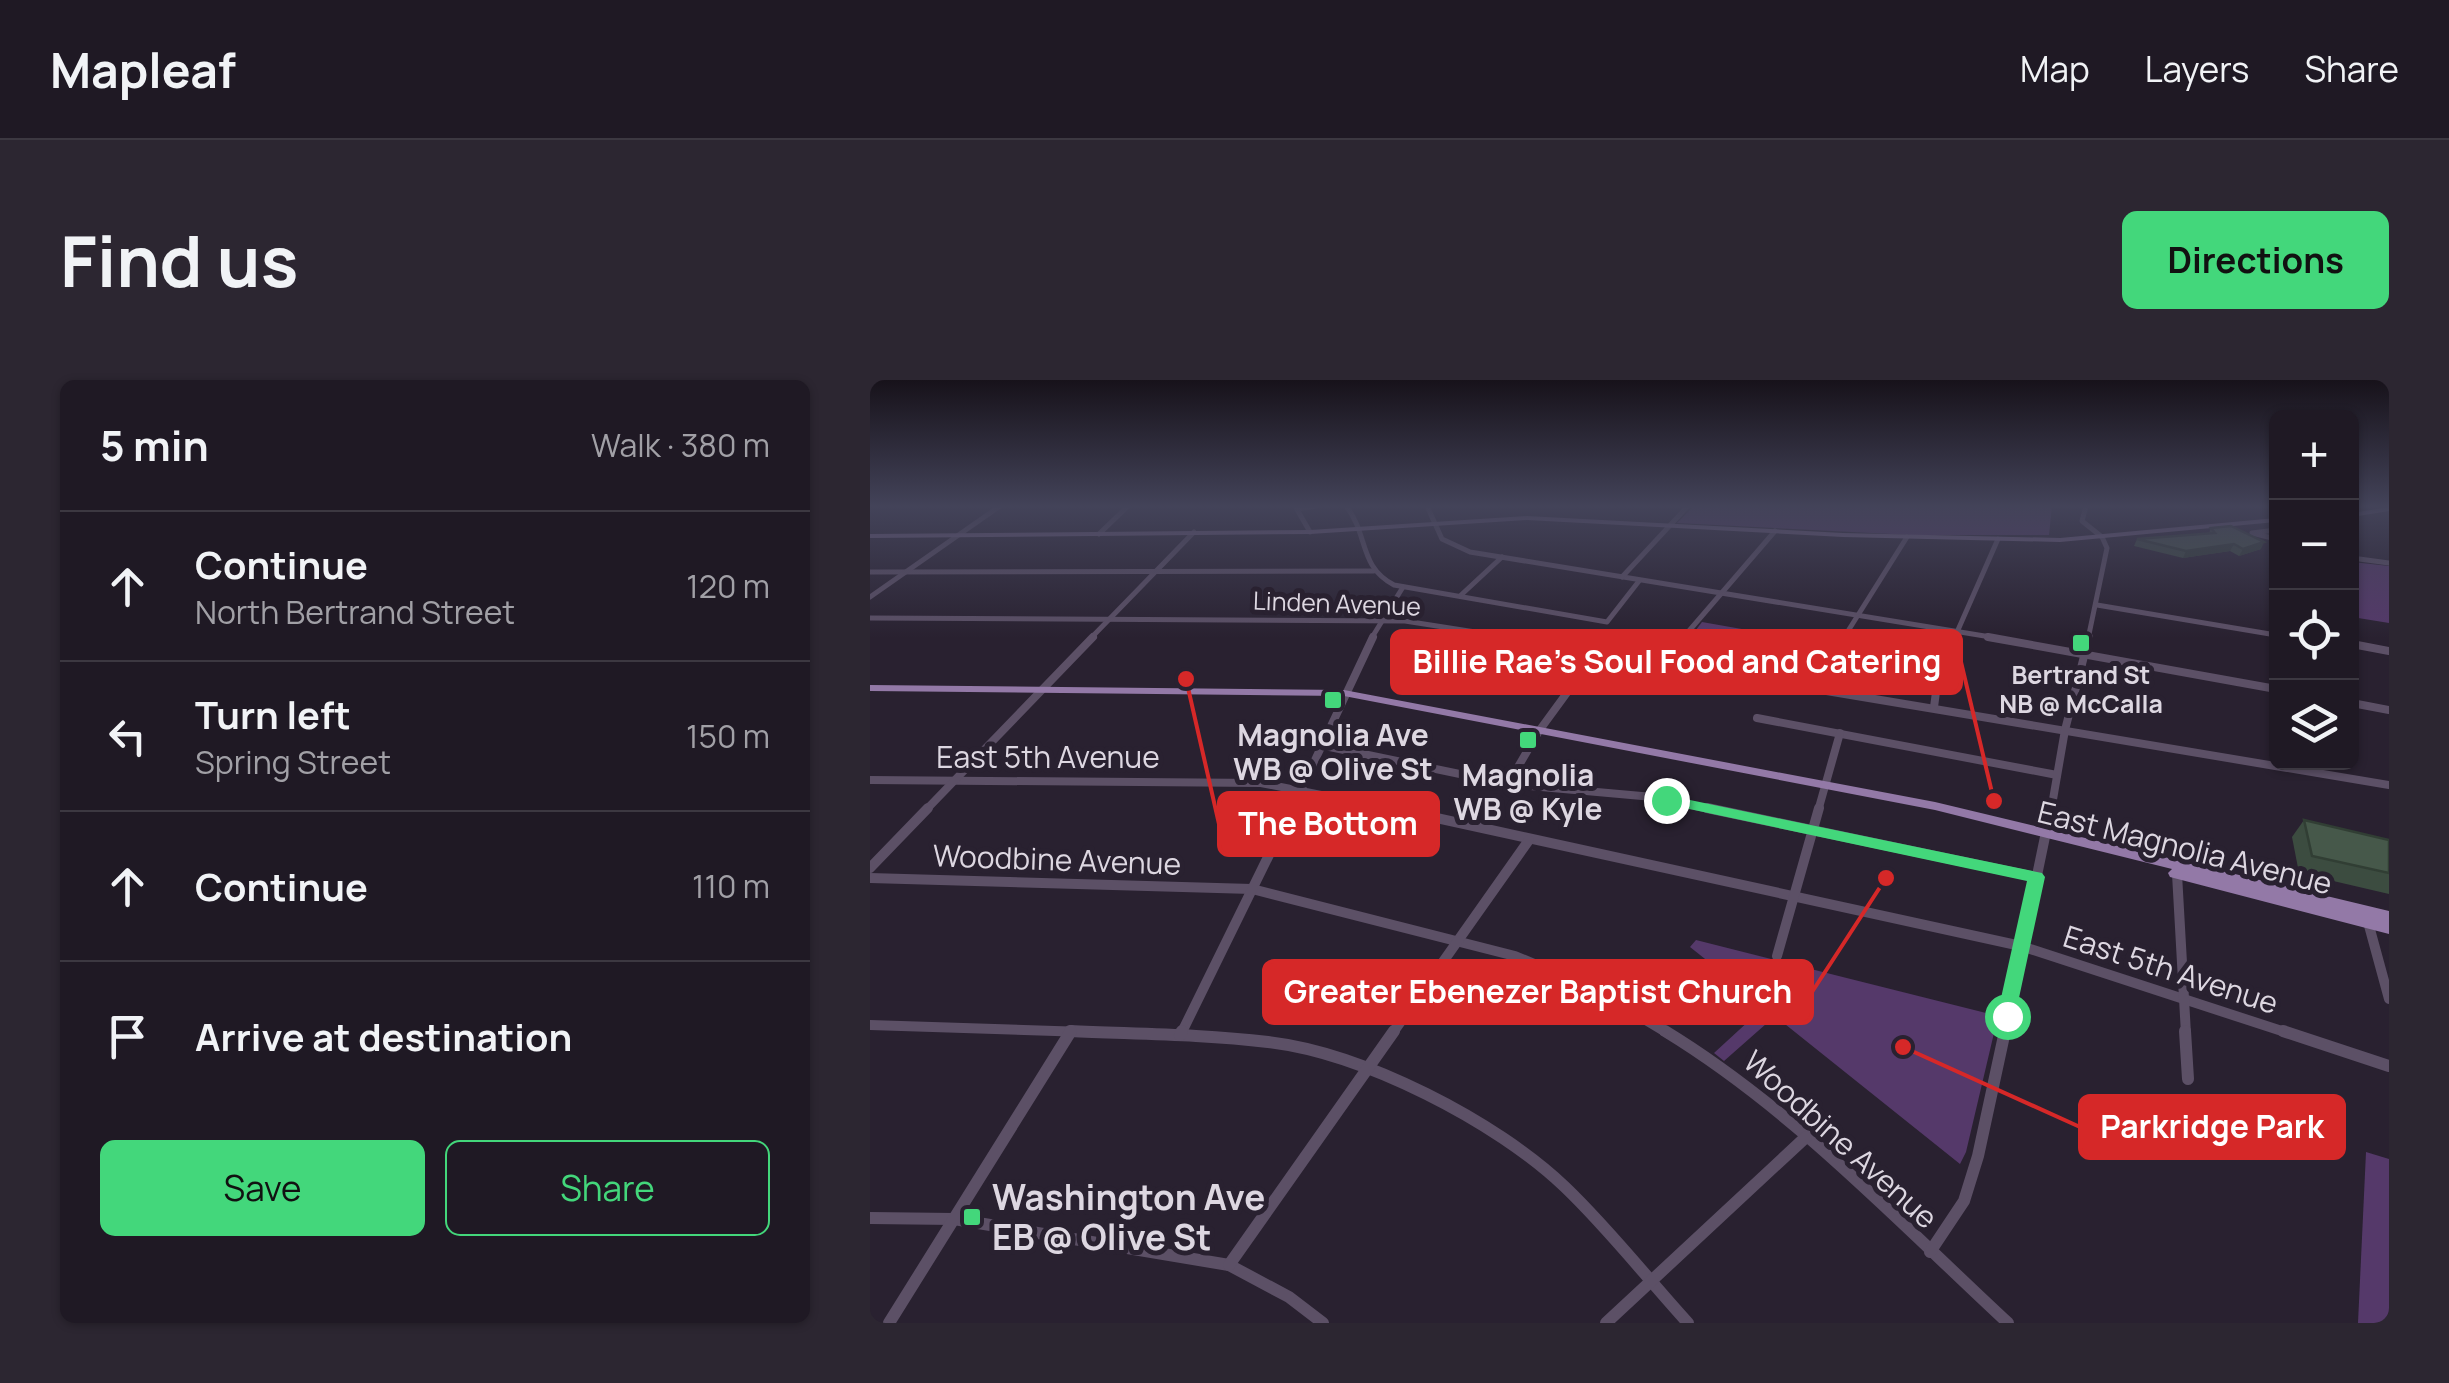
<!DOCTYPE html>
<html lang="en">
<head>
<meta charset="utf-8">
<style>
	:root { --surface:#1f1924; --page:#2c2631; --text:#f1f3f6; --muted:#a1a0a6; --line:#3c3841; --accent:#43d77b }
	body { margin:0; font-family:Manrope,sans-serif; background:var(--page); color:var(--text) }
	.controls { position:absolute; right:30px; top:30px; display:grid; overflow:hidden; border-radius:15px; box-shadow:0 2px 8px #0004 }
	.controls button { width:90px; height:90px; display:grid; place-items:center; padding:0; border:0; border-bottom:2px solid var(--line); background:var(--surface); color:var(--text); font:50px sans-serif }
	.stop { position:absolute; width:30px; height:30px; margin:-22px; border:8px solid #43d77b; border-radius:50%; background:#fff }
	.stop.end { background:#43d77b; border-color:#fff; box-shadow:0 2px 10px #0008 }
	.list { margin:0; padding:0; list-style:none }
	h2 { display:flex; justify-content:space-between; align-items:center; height:130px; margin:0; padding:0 40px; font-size:42px }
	h2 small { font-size:32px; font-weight:400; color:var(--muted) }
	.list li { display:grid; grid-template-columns:65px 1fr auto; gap:30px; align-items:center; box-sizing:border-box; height:150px; padding:0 40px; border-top:2px solid var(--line) }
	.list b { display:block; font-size:38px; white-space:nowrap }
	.list p { margin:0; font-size:32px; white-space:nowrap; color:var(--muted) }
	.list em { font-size:32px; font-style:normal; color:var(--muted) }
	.actions { display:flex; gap:20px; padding:30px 40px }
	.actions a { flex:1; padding:22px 0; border:2px solid var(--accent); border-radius:15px; text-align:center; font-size:35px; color:var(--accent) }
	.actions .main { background:var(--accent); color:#111 }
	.icon { flex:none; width:55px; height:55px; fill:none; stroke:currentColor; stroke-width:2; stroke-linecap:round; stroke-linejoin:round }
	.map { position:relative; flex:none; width:1519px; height:943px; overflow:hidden; border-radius:15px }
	header { display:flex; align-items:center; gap:60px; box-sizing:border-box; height:140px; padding:0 50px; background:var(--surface); border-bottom:2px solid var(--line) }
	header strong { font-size:48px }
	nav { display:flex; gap:55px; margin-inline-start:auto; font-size:35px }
	.intro { display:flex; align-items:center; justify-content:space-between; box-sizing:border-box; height:240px; padding:0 60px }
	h1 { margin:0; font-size:70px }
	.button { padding:25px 45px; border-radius:15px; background:var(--accent); color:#111; font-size:35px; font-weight:700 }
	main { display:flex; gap:60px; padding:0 60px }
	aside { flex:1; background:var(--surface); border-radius:15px; box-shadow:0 2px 8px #0004 }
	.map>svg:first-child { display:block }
	.green { fill:#55396a }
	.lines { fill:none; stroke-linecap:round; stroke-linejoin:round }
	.street-far3 { stroke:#5c5066; stroke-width:5 }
	.street-far2 { stroke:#5c5066; stroke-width:8 }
	.street-far1 { stroke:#5c5066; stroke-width:10 }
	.street { stroke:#5c5066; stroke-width:12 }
	.secondary { fill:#7b678a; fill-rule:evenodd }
	.primary { fill:#9379a7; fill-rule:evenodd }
	.wall { fill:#3c4c40 }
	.shaded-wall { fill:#313e34 }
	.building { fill:#46584a; stroke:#313e34; stroke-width:2.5 }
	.route { fill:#43d77b }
	.poi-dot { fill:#43d77b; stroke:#292130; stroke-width:4 }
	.labels { text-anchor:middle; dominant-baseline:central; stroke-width:10; stroke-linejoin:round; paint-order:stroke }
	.far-street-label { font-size:25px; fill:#ddd7e1; stroke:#292130 }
	.far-poi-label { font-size:25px; font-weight:bold; fill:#ddd7e1; stroke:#292130 }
	.poi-label { font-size:30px; font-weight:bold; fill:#ddd7e1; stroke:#292130 }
	.street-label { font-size:30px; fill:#ddd7e1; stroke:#292130 }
	.near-poi-label { font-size:35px; font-weight:bold; fill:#ddd7e1; stroke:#292130; text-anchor:start }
	.leader { fill:none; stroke:#d62828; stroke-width:4 }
	.callout-dot { fill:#d62828; stroke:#292130; stroke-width:4 }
	.callout { fill:#d62828; stroke:#d62828; stroke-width:4 }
	.callout-label { font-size:32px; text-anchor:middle; font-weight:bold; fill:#fff }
</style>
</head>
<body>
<header>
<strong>Mapleaf</strong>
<nav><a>Map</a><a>Layers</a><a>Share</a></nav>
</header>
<div class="intro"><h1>Find us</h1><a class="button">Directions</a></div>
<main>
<aside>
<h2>5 min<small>Walk · 380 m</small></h2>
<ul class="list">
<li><svg class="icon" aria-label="ahead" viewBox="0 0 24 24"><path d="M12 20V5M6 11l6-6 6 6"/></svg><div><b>Continue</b><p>North Bertrand Street</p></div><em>120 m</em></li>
<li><svg class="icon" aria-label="left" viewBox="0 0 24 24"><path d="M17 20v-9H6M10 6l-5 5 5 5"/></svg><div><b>Turn left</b><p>Spring Street</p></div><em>150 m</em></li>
<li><svg class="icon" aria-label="ahead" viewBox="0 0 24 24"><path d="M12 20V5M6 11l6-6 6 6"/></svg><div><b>Continue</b></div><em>110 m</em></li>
<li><svg class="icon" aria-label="arrive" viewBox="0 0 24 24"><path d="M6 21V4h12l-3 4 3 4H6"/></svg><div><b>Arrive at destination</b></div></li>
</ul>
<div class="actions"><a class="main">Save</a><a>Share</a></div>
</aside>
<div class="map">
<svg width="1519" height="943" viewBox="0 0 1519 943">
	<rect width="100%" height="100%" fill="#292130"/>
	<g class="green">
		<path d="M824,126H1182L1179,155H1041L807,143Z"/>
		<path d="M1482,182L1519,186V243L1482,237L1485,216Z"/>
		<path d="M832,242L963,265L944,303L803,280Z"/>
		<path d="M826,560L1128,636L1096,772L1090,784L905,636L854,681L844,673L881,639L853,617L864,602L820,567Z"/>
		<path d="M1496,772L1519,779V943H1488Z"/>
	</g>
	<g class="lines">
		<g class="street-far3">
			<path d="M425,126L440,152"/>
			<path d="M476,126C499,155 488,186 524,205L737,242L769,201"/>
			<path d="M557,126L572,159L600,172L1133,259"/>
			<path d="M1216,126L1212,141L1232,157L1237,168L1218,259"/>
			<path d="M427,129L446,126"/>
			<path d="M1406,150L1382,153L1406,159"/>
			<path d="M229,154L258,126"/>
			<path d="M1482,178L1519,183"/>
			<path d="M0,192L504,191"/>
			<path d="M752,197L818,126"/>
			<path d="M590,216L632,177"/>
			<path d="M0,217L130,126"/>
			<path d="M1227,225L1406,255"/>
			<path d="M0,238L535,241L650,259"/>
			<path d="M220,259L324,152"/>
			<path d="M501,259L533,207"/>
			<path d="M812,259L905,151"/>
			<path d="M973,259L1037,157"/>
			<path d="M1084,259L1128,159"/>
		</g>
		<g class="street-far2">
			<path d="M634,257L1519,405"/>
			<path d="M1118,257L1406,309"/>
			<path d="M1482,264L1519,271"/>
			<path d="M793,282L814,257"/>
			<path d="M953,308L974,257"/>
			<path d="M1482,323L1519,330"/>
			<path d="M1064,327L1068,297L1085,257"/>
			<path d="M887,338L1187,395"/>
			<path d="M450,365L638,404L783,417L849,431"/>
			<path d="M0,400L391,403L532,431"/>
			<path d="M638,404L669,351L726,273"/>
			<path d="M55,431L223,257"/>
			<path d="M421,431L503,257"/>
			<path d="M948,431L970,353"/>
			<path d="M1181,431L1195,350L1219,257"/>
		</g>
		<g class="street-far1">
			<path d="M521,428L1151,566L1421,654"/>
			<path d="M837,428L1166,497"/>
			<path d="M0,488L58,428"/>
			<path d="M1307,494L1316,654"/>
			<path d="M0,498L382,509L645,576L726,610L799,654"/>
			<path d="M1498,542L1519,619"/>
			<path d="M907,576L949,428"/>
			<path d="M0,645L278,654"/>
			<path d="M311,654L422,428"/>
			<path d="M522,654L659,460"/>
			<path d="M1134,654L1181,428"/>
		</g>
		<g class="street">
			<path d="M200,651C266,654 332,654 398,662C493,673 626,741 695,807C739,849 777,898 818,943"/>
			<path d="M795,651C923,729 1029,842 1138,943"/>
			<path d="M1315,651L1318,699"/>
			<path d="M1413,651L1519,686"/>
			<path d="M310,655L312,651"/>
			<path d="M0,838L84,839L359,885L419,917L453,943"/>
			<path d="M1060,872L1094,821L1108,776L1135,651"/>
			<path d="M359,885L524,651"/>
			<path d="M19,943L201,651"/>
			<path d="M736,943L936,757"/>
		</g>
		<g class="secondary">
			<path d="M1519,127V131L1482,137V133Z"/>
			<path d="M657,136L973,153L1190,158L1406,138V142L1190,162L973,157L657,140L440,154L0,158V154L440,150Z"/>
		</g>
		<path class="primary" d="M0,305L474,310L1065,422L1519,531V554L1300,497L1298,493L1302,489L1065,430L474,316L0,311Z"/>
	</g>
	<g class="wall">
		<path d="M1341,148L1391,169L1369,176L1360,171L1313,178L1264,166L1267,159L1339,153Z"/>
		<path d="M1434,440L1519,460V514L1429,493L1422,457Z"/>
	</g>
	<g class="shaded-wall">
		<path d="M1394,162L1391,169L1369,176L1373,169Z"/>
		<path d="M1364,164L1360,171L1313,178L1316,171Z"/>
	</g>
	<g class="building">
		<path d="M1361,146L1394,162L1373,169L1364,164L1316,171L1267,159L1345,153L1341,148Z"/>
		<path d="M1434,440L1519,460V493L1442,476Z"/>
	</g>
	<linearGradient id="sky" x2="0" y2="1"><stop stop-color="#17121a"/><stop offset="0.49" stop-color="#434359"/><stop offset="1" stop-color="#434359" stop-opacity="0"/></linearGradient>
	<rect width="1519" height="258" fill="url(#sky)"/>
	<path class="route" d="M796,415L1172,493L1175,497L1144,641H1130L1127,636L1157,501L791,423V416Z"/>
	<g class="poi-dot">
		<rect x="1201" y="253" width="20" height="20" rx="5"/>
		<rect x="453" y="310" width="20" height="20" rx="5"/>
		<rect x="648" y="350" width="20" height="20" rx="5"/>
		<rect x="92" y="827" width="20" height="20" rx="5"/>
	</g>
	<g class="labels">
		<g class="far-street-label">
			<text transform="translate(467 223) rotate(2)">Linden Avenue</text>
		</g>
		<g class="far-poi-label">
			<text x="1211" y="294">Bertrand St<tspan x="1211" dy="29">NB @ McCalla</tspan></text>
		</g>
		<g class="poi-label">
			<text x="463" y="354">Magnolia Ave<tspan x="463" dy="34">WB @ Olive St</tspan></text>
			<text x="658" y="394">Magnolia<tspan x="658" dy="34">WB @ Kyle</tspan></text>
		</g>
		<g class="street-label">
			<text x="178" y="376">East 5th Avenue</text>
			<text transform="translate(1315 467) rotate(14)">East Magnolia Avenue</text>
			<text transform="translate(187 479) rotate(2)">Woodbine Avenue</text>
			<text transform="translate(1301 589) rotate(18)">East 5th Avenue</text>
			<text transform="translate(971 759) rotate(42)">Woodbine Avenue</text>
		</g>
		<g class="near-poi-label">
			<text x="122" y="817">Washington Ave<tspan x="122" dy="40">EB @ Olive St</tspan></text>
		</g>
	</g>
	<path class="leader" d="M1124 421L1091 282M316 299L349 444M1016 498L942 612M1033 667L1210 747"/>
	<g class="callout-dot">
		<circle cx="1124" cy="421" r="10"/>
		<circle cx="316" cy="299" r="10"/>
		<circle cx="1016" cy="498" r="10"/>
		<circle cx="1033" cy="667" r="10"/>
	</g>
	<g class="callout">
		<rect x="522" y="251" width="569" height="62" rx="10"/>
		<rect x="349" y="413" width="219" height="62" rx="10"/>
		<rect x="394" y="581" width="548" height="62" rx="10"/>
		<rect x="1210" y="716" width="264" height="62" rx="10"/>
	</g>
	<g class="callout-label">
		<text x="807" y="293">Billie Rae's Soul Food and Catering</text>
		<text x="458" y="455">The Bottom</text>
		<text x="668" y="623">Greater Ebenezer Baptist Church</text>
		<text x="1342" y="758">Parkridge Park</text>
	</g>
</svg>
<div class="controls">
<button>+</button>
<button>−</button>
<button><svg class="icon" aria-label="locate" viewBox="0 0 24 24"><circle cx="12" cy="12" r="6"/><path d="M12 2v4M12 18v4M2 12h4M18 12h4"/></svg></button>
<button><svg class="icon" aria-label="layers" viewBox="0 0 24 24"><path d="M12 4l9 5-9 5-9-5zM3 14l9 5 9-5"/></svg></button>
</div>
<div class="stop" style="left:1137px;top:636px"></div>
<div class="stop end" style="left:796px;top:420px"></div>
</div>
</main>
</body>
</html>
